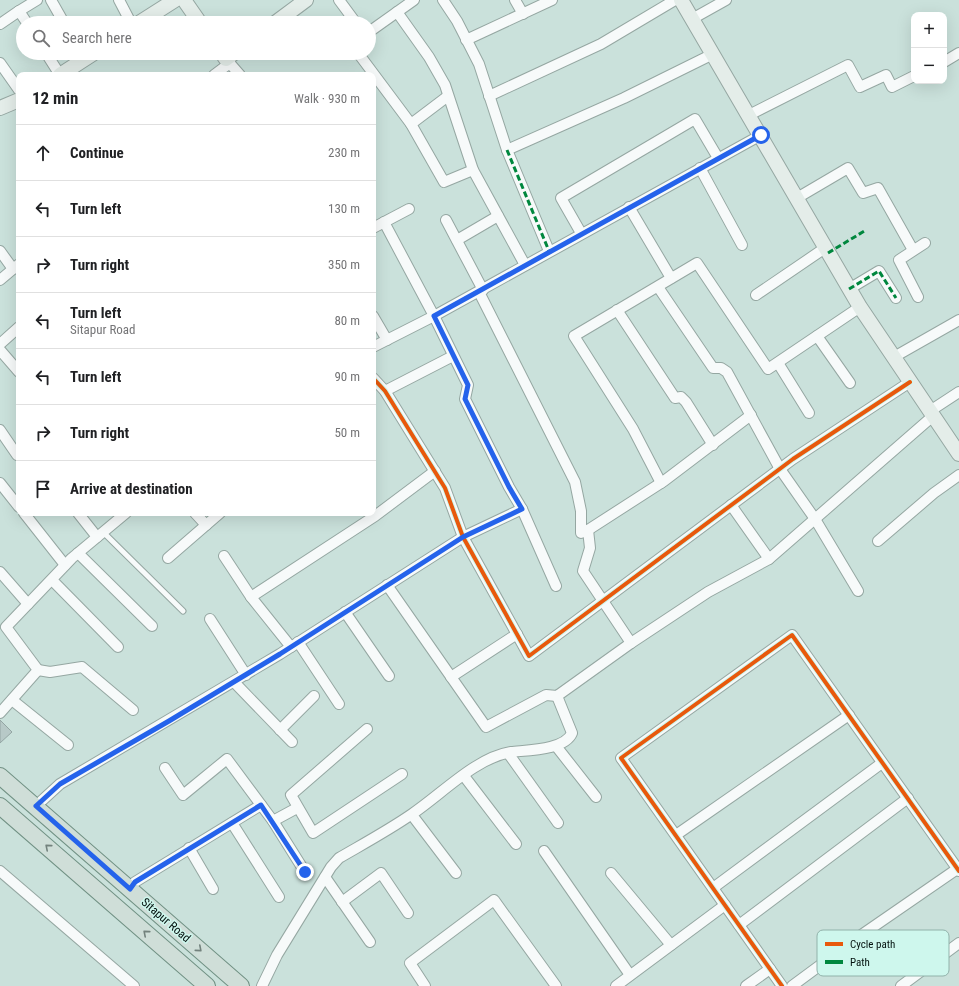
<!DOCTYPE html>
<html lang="en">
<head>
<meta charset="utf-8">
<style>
	:root { --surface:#fff; --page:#f6f6f6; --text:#202124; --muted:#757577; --line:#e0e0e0 }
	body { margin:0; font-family:"Roboto Condensed",sans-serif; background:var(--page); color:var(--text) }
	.controls { position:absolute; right:12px; top:12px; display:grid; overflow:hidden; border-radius:8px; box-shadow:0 4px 16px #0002 }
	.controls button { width:36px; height:36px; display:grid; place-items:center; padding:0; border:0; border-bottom:1px solid var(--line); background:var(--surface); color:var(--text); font:20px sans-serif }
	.stop { position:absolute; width:12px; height:12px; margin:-9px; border:3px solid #2563eb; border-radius:50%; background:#fff }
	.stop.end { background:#2563eb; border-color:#fff; box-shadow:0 1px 4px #0008 }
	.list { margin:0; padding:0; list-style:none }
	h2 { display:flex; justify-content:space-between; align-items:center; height:52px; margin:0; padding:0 16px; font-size:17px }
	h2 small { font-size:13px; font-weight:400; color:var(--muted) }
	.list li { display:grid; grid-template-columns:26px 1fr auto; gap:12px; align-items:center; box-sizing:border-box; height:56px; padding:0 16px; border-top:1px solid var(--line) }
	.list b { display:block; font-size:15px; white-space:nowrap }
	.list p { margin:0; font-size:13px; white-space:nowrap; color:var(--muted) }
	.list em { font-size:13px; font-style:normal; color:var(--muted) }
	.icon { flex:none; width:22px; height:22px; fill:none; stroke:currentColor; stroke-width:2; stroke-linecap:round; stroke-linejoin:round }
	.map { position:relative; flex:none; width:959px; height:986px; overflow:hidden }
	.search { position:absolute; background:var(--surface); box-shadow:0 4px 16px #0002; left:16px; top:16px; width:360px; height:44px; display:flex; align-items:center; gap:10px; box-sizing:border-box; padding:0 14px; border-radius:22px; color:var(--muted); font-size:15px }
	.panel { position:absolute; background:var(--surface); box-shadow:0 4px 16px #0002; left:16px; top:72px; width:360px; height:444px; border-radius:8px }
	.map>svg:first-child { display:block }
	.building { fill:#b7c9c7; stroke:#93a5a3 }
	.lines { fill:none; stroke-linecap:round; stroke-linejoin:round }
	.lane-casing { stroke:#95a7a2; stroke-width:7 }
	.street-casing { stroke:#95a7a2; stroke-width:12 }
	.secondary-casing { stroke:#95a7a2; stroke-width:16 }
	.primary-casing { stroke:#719184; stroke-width:18 }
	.lane { stroke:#f7fafa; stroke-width:5 }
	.street { stroke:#f7fafa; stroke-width:10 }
	.secondary { stroke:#e4ede9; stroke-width:14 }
	.primary { stroke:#cfded8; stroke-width:16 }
	.quiet { stroke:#00873e; stroke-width:3; stroke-dasharray:6 3; stroke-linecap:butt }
	.cycleway-casing { stroke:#cef7ed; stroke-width:6 }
	.cycleway { stroke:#e8590c; stroke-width:4 }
	.oneway { stroke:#73827d }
	.route { stroke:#2563eb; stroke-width:5 }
	.labels { text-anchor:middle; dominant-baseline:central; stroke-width:3; stroke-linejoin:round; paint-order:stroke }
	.street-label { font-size:12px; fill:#03110e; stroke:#cef7ed }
	.key { fill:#cef7ed; stroke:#91b2aa; stroke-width:1 }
	.key-label { font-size:11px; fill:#03110e }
</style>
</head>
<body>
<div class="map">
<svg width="959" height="986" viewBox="0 0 959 986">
	<rect width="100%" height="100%" fill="#cae1db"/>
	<path class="building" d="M0,720L12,732L0,743Z"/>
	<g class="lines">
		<defs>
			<path id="lane" d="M103,532L183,611"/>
			<g id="street">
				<path d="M51,0L64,23"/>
				<path d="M119,0L131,23"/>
				<path d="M339,0L356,23"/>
				<path d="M443,0L457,21L479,64L507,150L549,251"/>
				<path d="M515,0L523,14"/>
				<path d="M397,12L429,57L445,85L473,170L525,265"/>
				<path d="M692,19L726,0"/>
				<path d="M27,23L19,11L37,0"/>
				<path d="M0,24L19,11"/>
				<path d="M369,32L414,0"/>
				<path d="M466,40L552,0"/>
				<path d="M46,53L60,75"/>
				<path d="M358,53L411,124L444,182L473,170"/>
				<path d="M226,59L240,75"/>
				<path d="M944,62L959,53"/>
				<path d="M0,63L19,90"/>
				<path d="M214,75L230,63"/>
				<path d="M489,96L601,44L675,0"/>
				<path d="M749,115L848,65L860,87L886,75L892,87L914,76"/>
				<path d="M411,124L448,96"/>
				<path d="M507,150L624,98L713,54"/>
				<path d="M700,168L742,245"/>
				<path d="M797,198L848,168L863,193L878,188L913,250"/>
				<path d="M629,207L671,278"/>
				<path d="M446,220L483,290"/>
				<path d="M384,222L434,316L468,385L465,399L509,487L522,509L556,586"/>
				<path d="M373,228L409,209"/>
				<path d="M581,233L561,198L695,119L718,158"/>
				<path d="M457,240L498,216"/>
				<path d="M0,251L13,269"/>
				<path d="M0,280L19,264"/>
				<path d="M658,287L713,368H721L727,372L780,469L815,519L858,591"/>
				<path d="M849,289L879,271L896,298"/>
				<path d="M479,292L575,482L581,511V533L588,530L664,481L751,415"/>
				<path d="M756,295L825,248"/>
				<path d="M918,297L899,260L925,243"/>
				<path d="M617,310L675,398L681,397L686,402L713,445"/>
				<path d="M373,316L387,340"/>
				<path d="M817,336L850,383"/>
				<path d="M0,344L19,327"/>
				<path d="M373,347L434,316L761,135"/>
				<path d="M0,350L19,372"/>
				<path d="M894,357L959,320"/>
				<path d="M778,363L809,413"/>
				<path d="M373,378L385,391L445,488L463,537L529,656L793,459L910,382"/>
				<path d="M385,391L453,356"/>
				<path d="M930,411L959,392"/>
				<path d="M0,430L17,455"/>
				<path d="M0,483L19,507"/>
				<path d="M661,483L633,429L574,336L697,263L768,369L860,307"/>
				<path d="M731,505L769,559"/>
				<path d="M24,513L65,565"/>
				<path d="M78,513L97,537"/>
				<path d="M195,513L206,525"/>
				<path d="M588,530L590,548L583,571L631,643"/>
				<path d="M878,541L934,493L959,475"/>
				<path d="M78,553L152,626"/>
				<path d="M224,556L251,597L291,647"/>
				<path d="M168,558L220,513"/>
				<path d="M0,572L28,604"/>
				<path d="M52,580L118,647"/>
				<path d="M387,585L486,727L546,695L557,696L631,643L708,592L769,559L933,416"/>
				<path d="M251,597L375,516L435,471"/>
				<path d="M345,612L389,676"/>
				<path d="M210,619L246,675"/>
				<path d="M298,642L339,704"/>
				<path d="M38,670L50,672L82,667L133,710"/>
				<path d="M451,677L517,634"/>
				<path d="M234,682L292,742"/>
				<path d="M12,700L68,745"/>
				<path d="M0,713L38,670L6,627L72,558L126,513"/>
				<path d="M367,729L291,795L313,833L402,774"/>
				<path d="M280,730L314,696"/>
				<path d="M556,746L596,797"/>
				<path d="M508,753L558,823"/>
				<path d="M165,768L183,795L227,759L273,821L305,872"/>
				<path d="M464,776L516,844"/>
				<path d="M36,806L60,784L280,654L463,537L522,509"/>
				<path d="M412,815L456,873"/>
				<path d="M273,821L297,808"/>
				<path d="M232,823L279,897"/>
				<path d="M676,835L849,715"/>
				<path d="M189,848L213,889"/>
				<path d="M544,851L630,975"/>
				<path d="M0,871L134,986"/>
				<path d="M611,873L671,945"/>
				<path d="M325,877L370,942"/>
				<path d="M713,888L882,763"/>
				<path d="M130,889L135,882L261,805"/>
				<path d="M342,902L381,873L408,913"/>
				<path d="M739,925L908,798"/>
				<path d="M262,986L277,955L331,867L339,858C363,844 389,830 412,814C442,794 475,758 511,752C528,750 565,750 572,733L557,696"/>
				<path d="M425,986L410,963L494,900L556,986"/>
				<path d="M616,986L725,905"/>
				<path d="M746,986L770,969"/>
				<path d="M782,986L621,758L792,635L959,871"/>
				<path d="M792,986L857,938L957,869"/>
				<path d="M901,986L959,943"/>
			</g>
			<g id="secondary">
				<path d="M184,0L200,23"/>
				<path d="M681,0L860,307L959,454"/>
				<path d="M139,23L175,0"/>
				<path d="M275,23L306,0"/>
				<path d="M222,53L226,59L234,53"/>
				<path d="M60,75L94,53"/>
				<path d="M0,108L19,100"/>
			</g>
			<g id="primary">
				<path d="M0,776L241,986"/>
				<path d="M0,806L207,986"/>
			</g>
		</defs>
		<use href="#lane" class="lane-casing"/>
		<use href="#street" class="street-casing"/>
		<use href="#secondary" class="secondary-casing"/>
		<use href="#primary" class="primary-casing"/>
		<use href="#lane" class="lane"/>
		<use href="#street" class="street"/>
		<use href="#secondary" class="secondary"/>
		<use href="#primary" class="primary"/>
		<g class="quiet">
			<path d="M507,150L549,251"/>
			<path d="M828,253L866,230"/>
			<path d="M849,289L879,271L896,298"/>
		</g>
		<defs>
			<g id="cycleway">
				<path d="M373,378L385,391L445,488L463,537L529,656L793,459L910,382"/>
				<path d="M782,986L621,758L792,635L959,871"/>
			</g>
		</defs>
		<use href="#cycleway" class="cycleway-casing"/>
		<use href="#cycleway" class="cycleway"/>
	</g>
	<defs><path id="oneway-chevron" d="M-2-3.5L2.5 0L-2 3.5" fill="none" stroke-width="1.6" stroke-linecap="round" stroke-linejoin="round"/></defs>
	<g class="oneway">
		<use href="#oneway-chevron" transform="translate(48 847) rotate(-139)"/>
		<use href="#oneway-chevron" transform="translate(146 933) rotate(-139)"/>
		<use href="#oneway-chevron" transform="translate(199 949) rotate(41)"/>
	</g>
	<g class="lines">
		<path class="route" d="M305,872L261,805L135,882L130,889L36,806L60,784L169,721L280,654L463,537L522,509L509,487L465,399L468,385L434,316L761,135"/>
	</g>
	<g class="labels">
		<g class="street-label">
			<text transform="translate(166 920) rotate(41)">Sitapur Road</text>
		</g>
	</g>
	<rect x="817" y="930" width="132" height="46" rx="6" class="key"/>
	<rect x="825" y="942" width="18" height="4" fill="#e8590c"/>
	<rect x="825" y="960" width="18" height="4" fill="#00873e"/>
	<g class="key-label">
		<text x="850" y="948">Cycle path</text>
		<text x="850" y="966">Path</text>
	</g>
</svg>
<div class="controls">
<button>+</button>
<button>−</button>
</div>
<div class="stop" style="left:761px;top:135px"></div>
<div class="stop end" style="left:305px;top:872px"></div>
<div class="search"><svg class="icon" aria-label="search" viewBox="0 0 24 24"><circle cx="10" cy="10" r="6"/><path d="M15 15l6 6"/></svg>Search here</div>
<section class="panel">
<h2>12 min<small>Walk · 930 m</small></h2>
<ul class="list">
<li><svg class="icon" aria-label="ahead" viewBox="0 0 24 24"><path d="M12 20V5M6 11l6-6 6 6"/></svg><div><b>Continue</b></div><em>230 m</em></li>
<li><svg class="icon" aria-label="left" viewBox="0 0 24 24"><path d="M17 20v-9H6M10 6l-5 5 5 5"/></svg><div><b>Turn left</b></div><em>130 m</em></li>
<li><svg class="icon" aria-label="right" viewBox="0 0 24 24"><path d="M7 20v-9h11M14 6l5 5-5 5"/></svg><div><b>Turn right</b></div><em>350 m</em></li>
<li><svg class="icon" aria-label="left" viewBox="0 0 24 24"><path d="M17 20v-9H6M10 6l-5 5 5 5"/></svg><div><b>Turn left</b><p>Sitapur Road</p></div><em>80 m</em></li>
<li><svg class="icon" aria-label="left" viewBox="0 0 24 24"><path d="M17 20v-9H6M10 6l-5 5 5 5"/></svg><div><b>Turn left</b></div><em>90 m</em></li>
<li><svg class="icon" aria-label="right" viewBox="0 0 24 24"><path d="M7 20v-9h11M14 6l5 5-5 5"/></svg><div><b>Turn right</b></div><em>50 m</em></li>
<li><svg class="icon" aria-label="arrive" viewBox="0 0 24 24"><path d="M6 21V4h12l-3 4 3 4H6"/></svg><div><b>Arrive at destination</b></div></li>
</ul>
</section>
</div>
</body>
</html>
